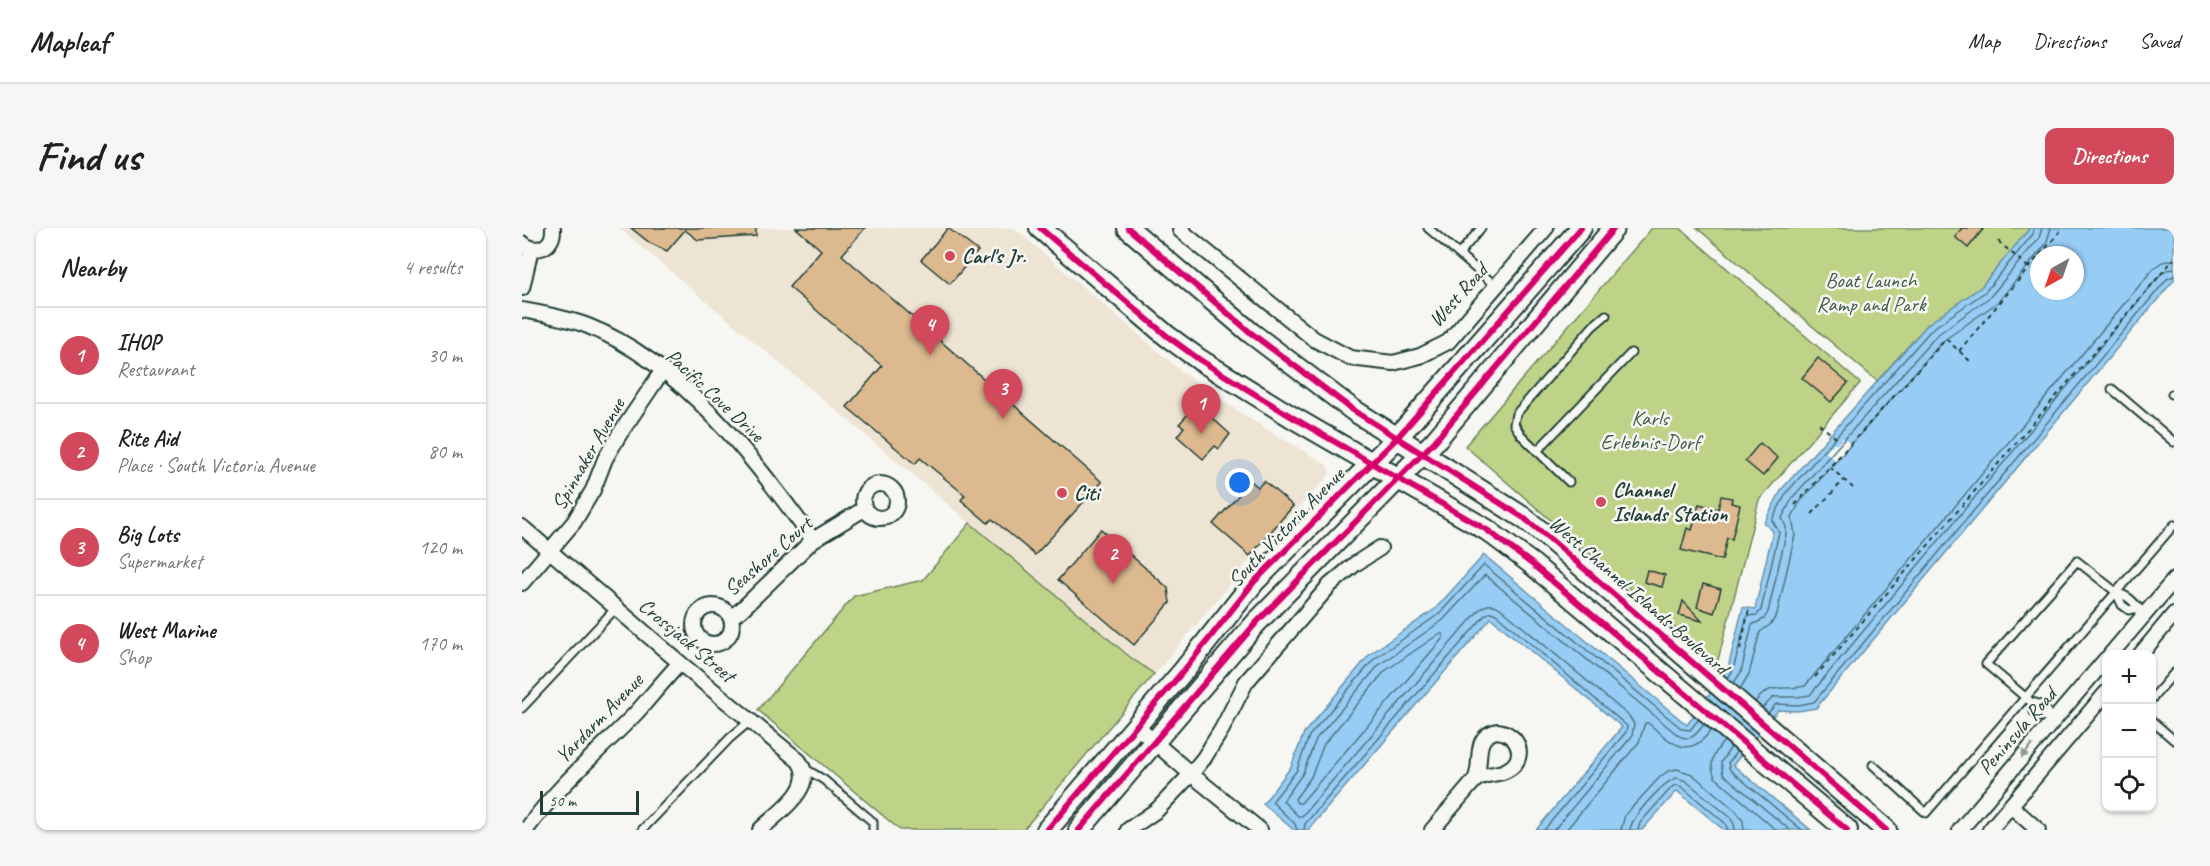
<!DOCTYPE html>
<html lang="en">
<head>
<meta charset="utf-8">
<style>
	:root { --surface:#fff; --page:#f6f6f6; --text:#202124; --muted:#757577; --line:#e0e0e0; --accent:#d1495b }
	body { margin:0; font-family:Caveat,sans-serif; background:var(--page); color:var(--text) }
	.controls { position:absolute; right:18px; bottom:18px; display:grid; overflow:hidden; border-radius:12px; box-shadow:0 2px 4px #0004 }
	.controls button { width:54px; height:54px; display:grid; place-items:center; padding:0; border:0; border-bottom:2px solid var(--line); background:var(--surface); color:var(--text); font:30px sans-serif }
	.compass { position:absolute; left:1508px; top:18px; width:54px; height:54px; border-radius:50%; background:var(--surface); box-shadow:0 2px 4px #0004; rotate:220deg }
	.scale { position:absolute; left:18px; bottom:15px; width:99px; box-sizing:border-box; padding-left:6px; border:3px solid #1f3d34; border-top:0; font-size:16px; line-height:21px; white-space:nowrap; color:#1f3d34; -webkit-text-stroke:4px #f6f6f2; paint-order:stroke }
	.you { position:absolute; left:718px; top:255px; width:21px; height:21px; margin:-15px; border:4px solid #fff; border-radius:50%; background:#1a73e8; box-shadow:0 0 0 9px #1a73e833 }
	.badge { display:grid; place-items:center; width:39px; height:39px; border-radius:50%; background:var(--accent); color:#fff; font-size:20px; font-weight:700 }
	.pin { position:absolute; translate:-50% -50px; filter:drop-shadow(0 2px 3px #0008) }
	.pin::after { content:''; position:absolute; top:32px; width:21px; height:18px; background:inherit; clip-path:polygon(0 0,100% 0,50% 100%) }
	.list { margin:0; padding:0; list-style:none }
	h2 { display:flex; justify-content:space-between; align-items:center; height:78px; margin:0; padding:0 24px; font-size:26px }
	h2 small { font-size:20px; font-weight:400; color:var(--muted) }
	.list li { display:grid; grid-template-columns:39px 1fr auto; gap:18px; align-items:center; box-sizing:border-box; height:96px; padding:0 24px; border-top:2px solid var(--line) }
	.list b { display:block; font-size:22px; white-space:nowrap }
	.list p { margin:0; font-size:20px; white-space:nowrap; color:var(--muted) }
	.list em { font-size:20px; font-style:normal; color:var(--muted) }
	.icon { flex:none; width:33px; height:33px; fill:none; stroke:currentColor; stroke-width:2; stroke-linecap:round; stroke-linejoin:round }
	.map { position:relative; flex:none; width:1652px; height:602px; overflow:hidden; border-radius:12px }
	header { display:flex; align-items:center; gap:36px; box-sizing:border-box; height:84px; padding:0 30px; background:var(--surface); border-bottom:2px solid var(--line) }
	header strong { font-size:28px }
	nav { display:flex; gap:33px; margin-inline-start:auto; font-size:21px }
	.intro { display:flex; align-items:center; justify-content:space-between; box-sizing:border-box; height:144px; padding:0 36px }
	h1 { margin:0; font-size:42px }
	.button { padding:15px 27px; border-radius:12px; background:var(--accent); color:#fff; font-size:21px; font-weight:700 }
	main { display:flex; gap:36px; padding:0 36px }
	aside { flex:1; background:var(--surface); border-radius:12px; box-shadow:0 2px 4px #0004 }
	.map>svg:first-child { display:block }
	.built { fill:#eee4d4 }
	.green { fill:#bfd388; stroke:#6f885e; stroke-width:1.5 }
	.water { fill:#97ccf5; stroke:#6793a8; stroke-width:1.5; fill-rule:evenodd }
	.pier { fill:#f6f6f2 }
	.lines { fill:none; stroke-linecap:round; stroke-linejoin:round }
	.shore { stroke:#4f7681; stroke-width:1.5 }
	.building { fill:#dcb98e; stroke:#1f3d34; stroke-width:1.5 }
	.lane-casing { stroke:#1f3d34; stroke-width:11 }
	.street-casing { stroke:#1f3d34; stroke-width:18 }
	.secondary-casing { stroke:#1f3d34; stroke-width:24 }
	.path { stroke:#1f3d34; stroke-width:2; stroke-dasharray:4.5 4.5; stroke-linecap:butt }
	.lane { stroke:#f6f6f2; stroke-width:7 }
	.street { stroke:#f6f6f2; stroke-width:14 }
	.secondary { stroke:#f6f6f2; stroke-width:20 }
	.cycleway-casing { stroke:#f6f6f2; stroke-width:10 }
	.cycleway { stroke:#d6006c; stroke-width:6 }
	.oneway { fill:#8a9a93 }
	.poi-dot { fill:#d1495b; stroke:#f6f6f2; stroke-width:2 }
	.labels { text-anchor:middle; dominant-baseline:central; stroke-width:5; stroke-linejoin:round; paint-order:stroke }
	.poi-label { font-size:21px; font-weight:bold; fill:#1f3d34; stroke:#f6f6f2; text-anchor:start }
	.park-label { font-size:21px; fill:#3f5b45; stroke:#f6f6f2 }
	.street-label { font-size:21px; fill:#1f3d34; stroke:#f6f6f2 }
</style>
</head>
<body>
<header>
<strong>Mapleaf</strong>
<nav><a>Map</a><a>Directions</a><a>Saved</a></nav>
</header>
<div class="intro"><h1>Find us</h1><a class="button">Directions</a></div>
<main>
<aside>
<h2>Nearby<small>4 results</small></h2>
<ul class="list">
<li><span class="badge">1</span><div><b>IHOP</b><p>Restaurant</p></div><em>30 m</em></li>
<li><span class="badge">2</span><div><b>Rite Aid</b><p>Place · South Victoria Avenue</p></div><em>80 m</em></li>
<li><span class="badge">3</span><div><b>Big Lots</b><p>Supermarket</p></div><em>120 m</em></li>
<li><span class="badge">4</span><div><b>West Marine</b><p>Shop</p></div><em>170 m</em></li>
</ul>
</aside>
<div class="map">
<svg width="1652" height="602" viewBox="0 0 1652 602">
	<rect width="100%" height="100%" fill="#f6f6f2"/>
	<filter id="ink" filterUnits="userSpaceOnUse"><feTurbulence type="fractalNoise" baseFrequency=".0167" numOctaves="2"/><feDisplacementMap in="SourceGraphic" scale="12" xChannelSelector="R" yChannelSelector="G"/><feConvolveMatrix kernelMatrix="1 2 1 2 8 2 1 2 1" color-interpolation-filters="sRGB"/></filter>
	<g filter="url(#ink)">
		<path class="built" d="M97,0H492L658,142L725,189L805,237L808,244L805,250L741,317L590,497L583,455L596,419Z"/>
		<g class="green">
			<path d="M1130,0H1158L1338,155L1237,272L1195,436L943,218Z"/>
			<path d="M1175,0H1508L1459,59L1406,96L1355,153Z"/>
			<path d="M448,295L608,429L632,446L501,602H378L236,482L332,368L401,352Z"/>
		</g>
		<path class="water" d="M1508,0H1652V52L1294,480L1276,483L1256,482L1211,537L1289,602H1202L1155,563L1120,602H1014L1100,499L969,390L786,602H772L741,576L769,539L782,505L848,426L913,381L962,327L1165,497L1206,440L1221,379L1233,381L1251,303L1242,295L1260,261L1406,96L1459,59ZM1517,27H1553V63H1517Z"/>
		<path class="pier" d="M1321,210L1328,216L1314,233L1304,224L1312,215L1314,217Z"/>
		<g class="lines">
			<g class="shore">
				<path d="M917,406H921V410L779,575H775L773,571L789,549L802,516L863,443Z"/>
				<path d="M1206,450L1211,442L1225,388L1235,387L1239,382L1257,304L1250,292L1265,264L1410,101L1463,64L1511,6L1512,0"/>
				<path d="M1212,455L1219,444L1230,397L1242,391L1246,384L1264,306V299L1260,290L1271,269L1415,107L1468,69L1517,10L1520,0"/>
				<path d="M1218,461L1227,446L1238,404L1249,396L1255,386L1273,307L1270,289L1278,274L1421,113L1476,74L1524,16L1529,0"/>
				<path d="M1233,474C1251,452 1261,464 1283,458L1632,40L1640,34L1652,32"/>
				<path d="M1240,480L1252,469H1275L1288,467L1639,46L1644,42L1652,41"/>
				<path d="M1246,485L1254,476L1276,477L1292,474L1645,51L1652,48"/>
				<path d="M1202,513C1192,525 1186,534 1193,549L1254,602"/>
				<path d="M1209,519L1199,534L1201,546L1268,602"/>
				<path d="M1215,523L1206,535L1208,542L1280,602"/>
				<path d="M775,602L773,596L750,574L775,542L787,508L852,431L917,386L962,337L1160,501L1168,502L1177,491"/>
				<path d="M782,602L783,596L963,387L969,384L974,386L1105,498L1104,504L1022,602"/>
				<path d="M1032,602L1110,508L1112,496L1107,488L978,380C971,375 964,376 957,382L780,588H776L761,573L781,545L794,511L857,437L921,392L963,347L1157,508C1169,514 1175,506 1182,496"/>
				<path d="M1044,602L1117,514L1123,495H1126C1149,514 1166,534 1189,502"/>
				<path d="M1099,602L1103,587L1138,549L1146,543L1155,541L1170,546L1214,583L1221,593L1222,602"/>
				<path d="M1108,602C1109,589 1143,552 1155,550L1164,553L1208,589L1212,596L1213,602"/>
				<path d="M1116,602L1118,595L1150,559L1155,557L1160,559L1203,595L1206,602"/>
			</g>
		</g>
		<g class="building">
			<path d="M109,0H234V8L176,12L163,2L145,23L128,15Z"/>
			<path d="M274,0H343L320,27L580,254L513,327L470,291L466,295L439,272L443,267L398,230L393,236L325,179L360,138L267,59L299,22Z"/>
			<path d="M426,0L456,23L428,56L399,32Z"/>
			<path d="M1440,0H1462L1446,20L1433,9Z"/>
			<path d="M1296,130L1326,155L1309,174L1280,150Z"/>
			<path d="M675,176L708,206L697,221L693,218L681,231L655,208L662,199L657,196Z"/>
			<path d="M1238,215L1256,230L1241,248L1223,233Z"/>
			<path d="M729,253L736,259L742,253L771,278L728,328L691,296Z"/>
			<path d="M1199,268L1210,270L1209,275L1218,277L1210,311L1205,310L1200,332L1159,322L1165,300L1170,302L1177,276L1196,281Z"/>
			<path d="M579,301L646,360L648,375L612,417L536,352Z"/>
			<path d="M1125,342L1143,347L1140,359L1122,354Z"/>
			<path d="M1181,356L1199,361L1192,385L1175,379Z"/>
			<path d="M1161,373L1180,393L1157,387Z"/>
		</g>
		<g class="lines">
			<defs>
				<g id="lane">
					<path d="M906,0L974,58"/>
					<path d="M938,25L959,0"/>
					<path d="M1590,161L1652,214"/>
					<path d="M1650,166L1652,167"/>
					<path d="M1015,223L1109,125"/>
					<path d="M1047,254L999,207L992,196L994,186L1071,98L1084,87"/>
					<path d="M1616,380L1607,382L1600,377L1594,364C1613,371 1610,375 1623,386"/>
					<path d="M1630,471L1652,445"/>
					<path d="M1509,474L1464,436L1555,333L1594,364"/>
					<path d="M0,480L94,380"/>
					<path d="M1527,487L1519,489L1512,484L1509,474C1525,477 1522,483 1532,492"/>
					<path d="M1630,493L1652,512"/>
					<path d="M1351,537L1404,585L1652,297"/>
					<path d="M282,540L302,552L351,594V602"/>
					<path d="M120,602L208,510L228,493"/>
				</g>
				<g id="street">
					<path d="M660,0L658,2L792,111L828,130L871,135L898,128L926,114L1024,0"/>
					<path d="M0,15C15,27 32,19 31,0"/>
					<path d="M0,60L9,21"/>
					<path d="M0,82C22,86 45,90 66,98C160,135 234,233 291,312"/>
					<circle cx="358" cy="273" r="17"/>
					<path d="M0,299L158,435L277,533C296,560 255,585 238,602"/>
					<path d="M0,355L52,294L71,262L83,231L97,207L141,142"/>
					<circle cx="191" cy="397" r="19"/>
					<path d="M209,389L219,382L291,312L342,281"/>
					<path d="M1588,427L1652,352"/>
					<path d="M1618,427L1652,386"/>
					<path d="M614,498L669,546L738,602"/>
					<path d="M975,503C997,505 1006,531 985,542C975,548 964,544 953,552C962,534 949,509 975,503Z"/>
					<path d="M1489,578L1516,602"/>
					<path d="M4,602C36,558 77,523 115,484C129,468 143,451 158,435"/>
					<path d="M606,602L635,582L669,546L682,530L700,501L724,454L808,357L833,336L858,320"/>
					<path d="M910,602L953,552"/>
					<path d="M1438,602L1584,431"/>
					<path d="M1468,602L1584,465"/>
				</g>
				<g id="secondary">
					<path d="M518,0L645,108L678,132L770,189L965,302L1010,336L1325,602"/>
					<path d="M606,0L729,105L831,182L1002,290L1028,311L1364,602"/>
					<path d="M525,602L663,441L732,354L874,211L1059,0"/>
					<path d="M557,602L734,395L913,213L1092,0"/>
				</g>
			</defs>
			<use href="#lane" class="lane-casing"/>
			<use href="#street" class="street-casing"/>
			<use href="#secondary" class="secondary-casing"/>
			<g class="path">
				<path d="M1476,13L1507,40"/>
				<path d="M1518,27L1541,0"/>
				<path d="M1437,123L1517,28"/>
				<path d="M1297,196L1318,213"/>
				<path d="M1308,239L1331,260"/>
				<path d="M1273,277L1424,111L1449,134"/>
				<path d="M1290,286L1322,252"/>
				<path d="M1218,422L1227,381"/>
				<path d="M1293,449L1652,31"/>
			</g>
			<use href="#lane" class="lane"/>
			<use href="#street" class="street"/>
			<use href="#secondary" class="secondary"/>
			<defs>
				<g id="cycleway">
					<path d="M518,0L645,108L678,132L770,189L965,302L1010,336L1325,602"/>
					<path d="M606,0L729,105L831,182L1002,290L1028,311L1364,602"/>
					<path d="M525,602L663,441L732,354L874,211L1059,0"/>
					<path d="M557,602L734,395L913,213L1092,0"/>
				</g>
			</defs>
			<use href="#cycleway" class="cycleway-casing"/>
			<use href="#cycleway" class="cycleway"/>
		</g>
		<defs><path id="oneway-solid" d="M-6-.8H1V-3.2L6.5 0L1 3.2V.8H-6Z" transform="scale(1.5)"/></defs>
		<use class="oneway" href="#oneway-solid" transform="translate(1505 523) rotate(130)"/>
	</g>
	<g class="poi-dot">
		<circle cx="428" cy="28" r="6"/>
		<circle cx="540" cy="265" r="6"/>
		<circle cx="1079" cy="274" r="6"/>
	</g>
	<g class="labels">
		<g class="poi-label">
			<text x="440" y="28">Carl's Jr.</text>
			<text x="1091" y="262">Channel<tspan x="1091" dy="24">Islands Station</tspan></text>
			<text x="552" y="265">Citi</text>
		</g>
		<g class="park-label">
			<text x="1349" y="52">Boat Launch<tspan x="1349" dy="24">Ramp and Park</tspan></text>
			<text x="1128" y="190">Karls<tspan x="1128" dy="24">Erlebnis-Dorf</tspan></text>
		</g>
		<g class="street-label">
			<text transform="translate(936 67) rotate(-48)">West Road</text>
			<text transform="translate(193 167) rotate(43)">Pacific Cove Drive</text>
			<text transform="translate(66 226) rotate(-60)">Spinnaker Avenue</text>
			<text transform="translate(764 299) rotate(-46)">South Victoria Avenue</text>
			<text transform="translate(246 328) rotate(-41)">Seashore Court</text>
			<text transform="translate(1117 367) rotate(41)">West Channel Islands Boulevard</text>
			<text transform="translate(165 412) rotate(40)">Crossjack Street</text>
			<text transform="translate(77 490) rotate(-46)">Yardarm Avenue</text>
			<text transform="translate(1495 503) rotate(-49)">Peninsula Road</text>
		</g>
	</g>
</svg>
<div class="controls">
<button>+</button>
<button>−</button>
<button><svg class="icon" aria-label="locate" viewBox="0 0 24 24"><circle cx="12" cy="12" r="6"/><path d="M12 2v4M12 18v4M2 12h4M18 12h4"/></svg></button>
</div>
<svg class="compass" viewBox="-18 -18 36 36"><path d="M0-13l5 13h-10z" fill="#e53935"/><path d="M0 13l5-13h-10z" fill="#757577"/></svg>
<div class="scale">50 m</div>
<div class="you"></div>
<div class="pin badge" style="left:679px;top:206px">1</div>
<div class="pin badge" style="left:591px;top:356px">2</div>
<div class="pin badge" style="left:481px;top:191px">3</div>
<div class="pin badge" style="left:408px;top:127px">4</div>
</div>
</main>
</body>
</html>
